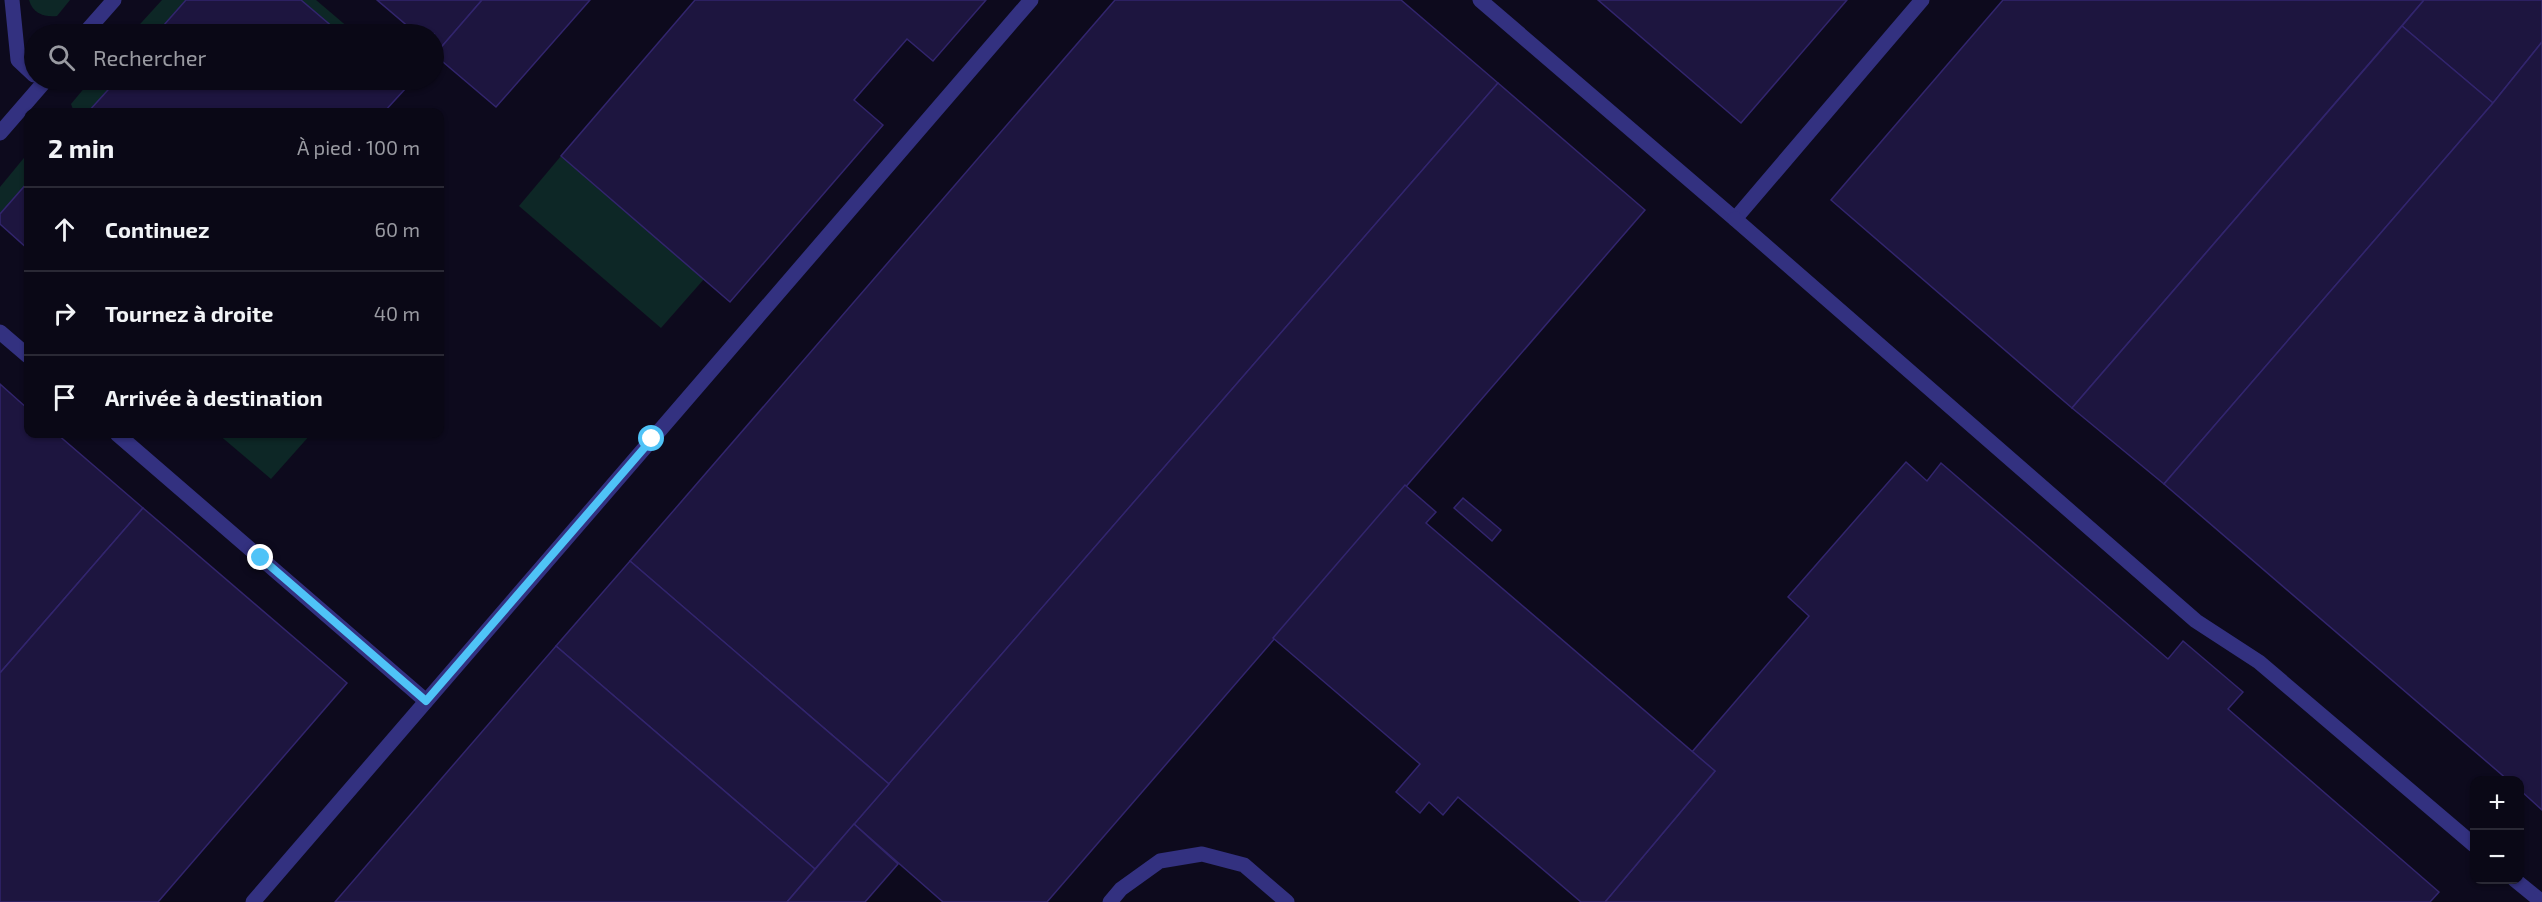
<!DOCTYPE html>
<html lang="fr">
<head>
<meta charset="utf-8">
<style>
	:root { --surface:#0a0816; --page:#13111f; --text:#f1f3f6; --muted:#999aa1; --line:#2a2935 }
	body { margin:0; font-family:"Exo 2",sans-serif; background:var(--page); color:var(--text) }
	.controls { position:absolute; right:18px; bottom:18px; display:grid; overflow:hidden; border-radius:12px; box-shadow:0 2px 4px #0004 }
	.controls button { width:54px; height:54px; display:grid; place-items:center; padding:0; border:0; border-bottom:2px solid var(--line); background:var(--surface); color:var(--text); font:30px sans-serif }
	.stop { position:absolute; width:18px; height:18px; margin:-14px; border:4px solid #4fc3f7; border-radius:50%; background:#fff }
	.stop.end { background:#4fc3f7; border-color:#fff; box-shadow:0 2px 6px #0008 }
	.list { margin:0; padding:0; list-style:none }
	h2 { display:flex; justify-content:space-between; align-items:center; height:78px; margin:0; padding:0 24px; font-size:26px }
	h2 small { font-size:20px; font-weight:400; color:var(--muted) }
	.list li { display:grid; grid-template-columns:39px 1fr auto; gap:18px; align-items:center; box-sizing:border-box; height:84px; padding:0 24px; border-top:2px solid var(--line) }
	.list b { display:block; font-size:22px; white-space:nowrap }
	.list em { font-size:20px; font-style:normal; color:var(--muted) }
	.icon { flex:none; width:33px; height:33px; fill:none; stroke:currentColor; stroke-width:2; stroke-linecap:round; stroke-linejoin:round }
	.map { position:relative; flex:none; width:2542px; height:902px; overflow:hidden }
	.search { position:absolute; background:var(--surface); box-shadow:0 2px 4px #0004; left:24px; top:24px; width:420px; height:66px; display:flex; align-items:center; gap:15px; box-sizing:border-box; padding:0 21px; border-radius:33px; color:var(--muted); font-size:22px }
	.panel { position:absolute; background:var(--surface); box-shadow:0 2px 4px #0004; left:24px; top:108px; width:420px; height:330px; border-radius:12px }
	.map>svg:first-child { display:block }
	.green { fill:#0d2726 }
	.building { fill:#1d153f; stroke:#32256d; stroke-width:1.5 }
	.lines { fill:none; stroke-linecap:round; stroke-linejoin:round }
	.lane { stroke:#333180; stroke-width:15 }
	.route { stroke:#4fc3f7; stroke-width:8 }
</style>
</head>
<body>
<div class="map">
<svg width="2542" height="902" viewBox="0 0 2542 902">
	<rect width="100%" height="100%" fill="#0d0a1d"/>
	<g class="green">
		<path d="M29,0H70L57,16C44,17 33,14 29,0Z"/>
		<path d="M162,0H186L156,34H131Z"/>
		<path d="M301,0H316L356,34H341Z"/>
		<path d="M91,80H117L88,112H74L71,104Z"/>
		<path d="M28,153V182L0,214V187Z"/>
		<path d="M561,156L704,279L661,328L519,206Z"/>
		<path d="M218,434H311L271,479Z"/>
	</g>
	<g class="building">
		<path d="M186,0H301L341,34H156Z"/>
		<path d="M377,0H482L437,52L434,49V34H417Z"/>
		<path d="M482,0H590L496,107L436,56L437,52Z"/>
		<path d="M695,0H986L933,61L907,39L854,100L883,125L730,302L561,156Z"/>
		<path d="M1115,0H1401L1498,83L889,784L630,561Z"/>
		<path d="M1598,0H1847L1741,123Z"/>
		<path d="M2003,0H2424L2072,408L1831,200Z"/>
		<path d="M2424,0H2542V42L2493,103L2402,26Z"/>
		<path d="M2402,26L2493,103L2164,484L2072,408Z"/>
		<path d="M2542,42V810L2520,790V780H2508L2164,484L2493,103Z"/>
		<path d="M117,80H394L405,89L384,112H88Z"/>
		<path d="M1498,83L1645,210L1047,902H943L854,824Z"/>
		<path d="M28,182V249L0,224V214Z"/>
		<path d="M0,384L28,409V434H57L143,508L0,673Z"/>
		<path d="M1906,462L1927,481L1941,463L2168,659L2183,641L2243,692L2228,709L2439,892L2430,902H1605L1715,771L1692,752L1809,616L1788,597Z"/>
		<path d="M1405,485L1436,512L1426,523L1715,771L1605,902H1581L1458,797L1443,815L1429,802L1420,813L1396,792L1420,764L1273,638Z"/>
		<path d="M1463,498L1501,530L1492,541L1454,508Z"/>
		<path d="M143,508L347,683L158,902H0V673Z"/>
		<path d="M630,561L889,784L815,869L556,646Z"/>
		<path d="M556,646L815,869L787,902H335Z"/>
		<path d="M854,824L898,864L865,902H787Z"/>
	</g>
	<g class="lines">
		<g class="lane">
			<path d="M12,0L18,60L34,75"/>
			<path d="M1480,0L1735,219L1922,0"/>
			<path d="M84,34L114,0"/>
			<path d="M0,133L46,80"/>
			<path d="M1735,219L2196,621L2259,662L2474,845"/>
			<path d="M0,332L28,356"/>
			<path d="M117,434L426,701"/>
			<path d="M2515,880L2542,902"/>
			<path d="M253,902L1031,0"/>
			<path d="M1110,902L1121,889L1160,861L1202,854L1244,865L1287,902"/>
		</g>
	</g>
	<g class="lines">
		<path class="route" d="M261,558L426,701L652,439"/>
	</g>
</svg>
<div class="controls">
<button>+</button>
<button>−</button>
</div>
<div class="stop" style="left:652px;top:439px"></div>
<div class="stop end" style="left:261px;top:558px"></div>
<div class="search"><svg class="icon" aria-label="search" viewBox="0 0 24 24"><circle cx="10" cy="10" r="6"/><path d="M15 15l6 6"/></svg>Rechercher</div>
<section class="panel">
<h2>2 min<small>À pied · 100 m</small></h2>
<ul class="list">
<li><svg class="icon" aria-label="ahead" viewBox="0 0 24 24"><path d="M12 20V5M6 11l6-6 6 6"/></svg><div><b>Continuez</b></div><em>60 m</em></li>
<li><svg class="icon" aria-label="right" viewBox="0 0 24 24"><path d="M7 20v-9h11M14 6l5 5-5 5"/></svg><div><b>Tournez à droite</b></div><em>40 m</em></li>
<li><svg class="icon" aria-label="arrive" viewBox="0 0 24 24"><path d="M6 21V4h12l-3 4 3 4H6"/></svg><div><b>Arrivée à destination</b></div></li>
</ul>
</section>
</div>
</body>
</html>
